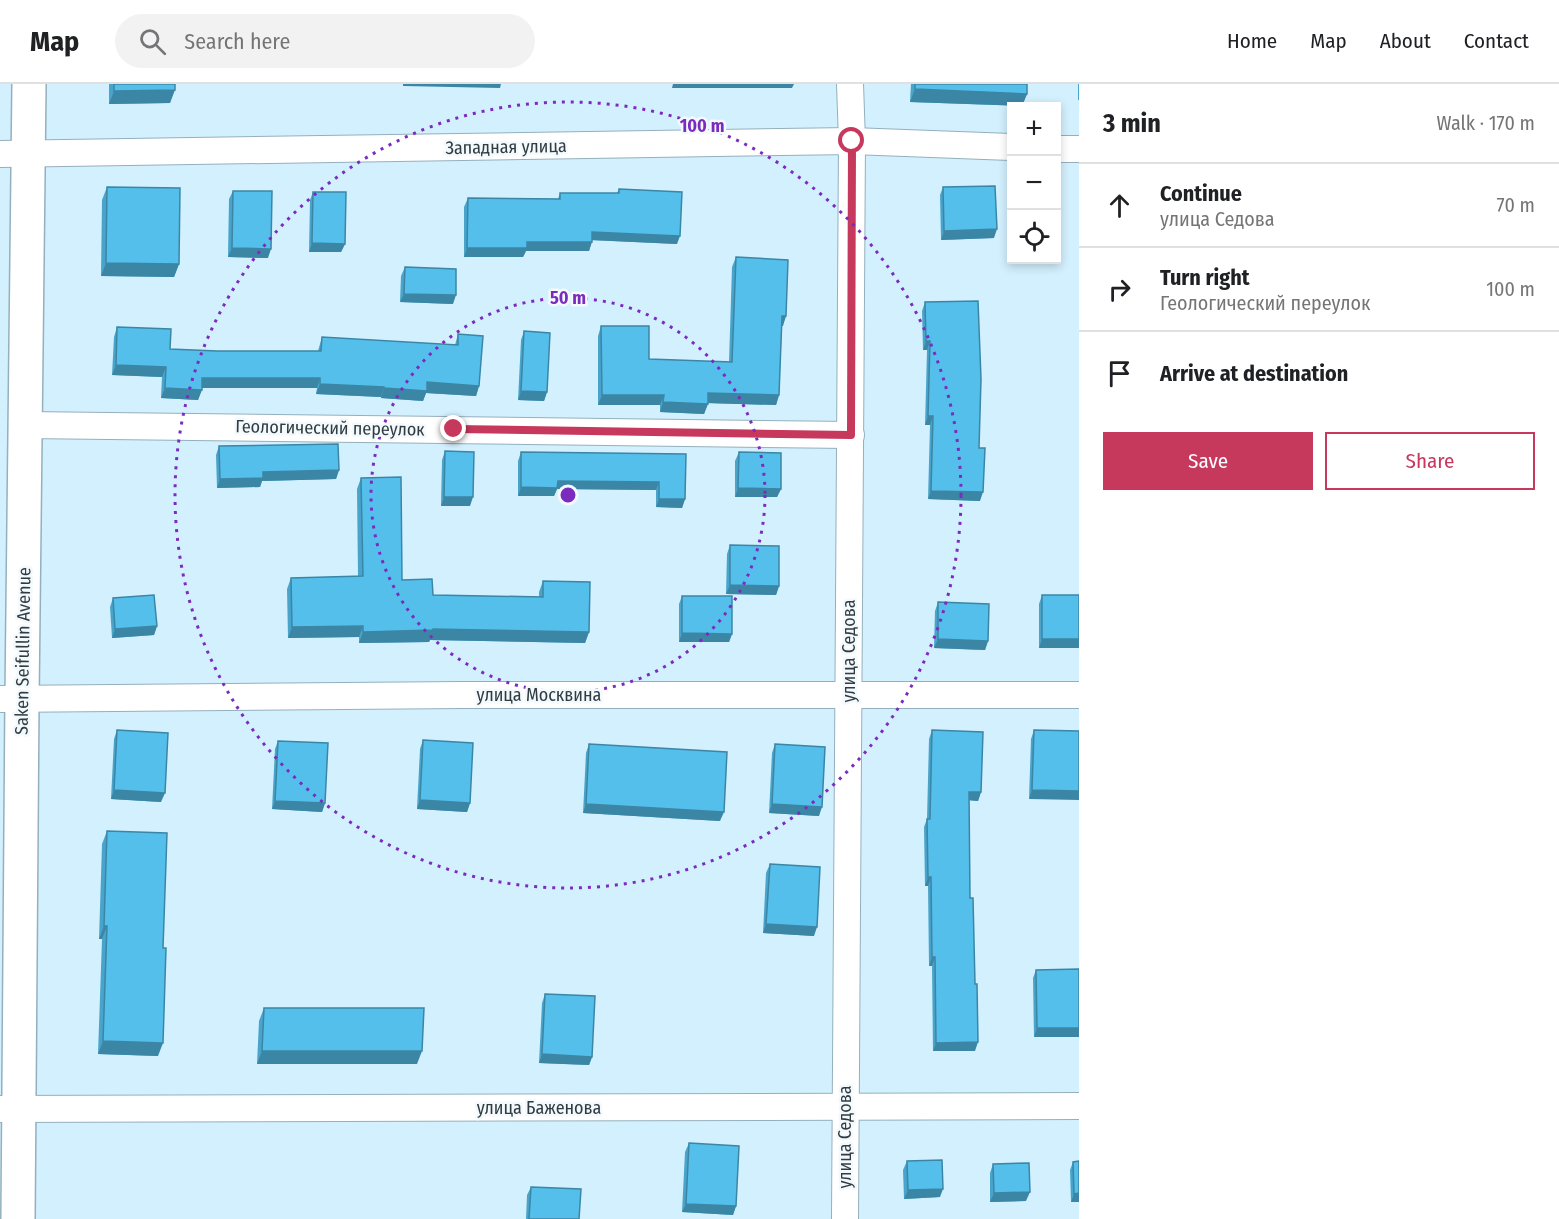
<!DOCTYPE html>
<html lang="en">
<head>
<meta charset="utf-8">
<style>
	:root { --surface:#fff; --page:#f2f2f2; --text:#202124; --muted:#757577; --line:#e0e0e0; --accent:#c7385d }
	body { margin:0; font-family:"Fira Sans Condensed",sans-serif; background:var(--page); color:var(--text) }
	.controls { position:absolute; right:18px; top:18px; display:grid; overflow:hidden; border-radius:0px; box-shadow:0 3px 9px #0003 }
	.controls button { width:54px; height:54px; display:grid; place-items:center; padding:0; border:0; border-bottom:2px solid var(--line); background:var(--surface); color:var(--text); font:30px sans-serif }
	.stop { position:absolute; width:18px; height:18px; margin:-14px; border:4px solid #c7385d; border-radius:50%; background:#fff }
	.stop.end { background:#c7385d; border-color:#fff; box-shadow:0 2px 6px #0008 }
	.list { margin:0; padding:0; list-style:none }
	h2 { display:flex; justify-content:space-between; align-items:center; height:78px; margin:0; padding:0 24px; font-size:26px }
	h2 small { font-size:20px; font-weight:400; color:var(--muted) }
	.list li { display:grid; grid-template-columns:39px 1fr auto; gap:18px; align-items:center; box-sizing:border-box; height:84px; padding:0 24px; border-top:2px solid var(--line) }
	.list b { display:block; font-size:22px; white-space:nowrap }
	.list p { margin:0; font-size:20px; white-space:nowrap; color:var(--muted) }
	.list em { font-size:20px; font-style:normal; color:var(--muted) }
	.actions { display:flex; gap:12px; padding:18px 24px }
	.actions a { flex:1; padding:14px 0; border:2px solid var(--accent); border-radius:0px; text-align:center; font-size:21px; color:var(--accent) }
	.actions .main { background:var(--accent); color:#fff }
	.icon { flex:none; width:33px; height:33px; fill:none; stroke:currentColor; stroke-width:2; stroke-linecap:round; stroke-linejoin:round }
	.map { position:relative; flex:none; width:1079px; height:1135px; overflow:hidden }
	header { display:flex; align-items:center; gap:36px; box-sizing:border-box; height:84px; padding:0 30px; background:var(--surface); border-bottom:2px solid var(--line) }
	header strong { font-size:28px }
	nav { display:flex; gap:33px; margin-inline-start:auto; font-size:21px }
	.search { width:420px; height:54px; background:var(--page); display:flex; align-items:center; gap:15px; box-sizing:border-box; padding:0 21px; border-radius:33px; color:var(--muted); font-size:22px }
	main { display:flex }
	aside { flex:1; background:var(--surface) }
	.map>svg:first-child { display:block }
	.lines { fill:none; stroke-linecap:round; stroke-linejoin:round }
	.minor-casing { stroke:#94b0be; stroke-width:28 }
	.major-casing { stroke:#94b0be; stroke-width:36 }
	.minor { stroke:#fff; stroke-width:26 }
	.major { stroke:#fff; stroke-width:33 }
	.wall { fill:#49a4cb }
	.shaded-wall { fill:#3c86a5 }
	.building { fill:#55bfec; stroke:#3c86a5; stroke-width:1.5 }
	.route { stroke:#c7385d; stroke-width:8 }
	.ring { fill:none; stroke:#7b2cbf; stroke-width:3; stroke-dasharray:3 6 }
	.labels { text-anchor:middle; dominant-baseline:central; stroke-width:5; stroke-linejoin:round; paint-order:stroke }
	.street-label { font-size:18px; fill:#303c41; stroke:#f3f9fc }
	.centre { fill:#7b2cbf; stroke:#f3f9fc; stroke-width:3 }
	.ring-label { font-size:18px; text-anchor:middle; font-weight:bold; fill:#7b2cbf; stroke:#f3f9fc; stroke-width:5; stroke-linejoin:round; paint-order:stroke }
</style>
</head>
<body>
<header>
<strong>Map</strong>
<div class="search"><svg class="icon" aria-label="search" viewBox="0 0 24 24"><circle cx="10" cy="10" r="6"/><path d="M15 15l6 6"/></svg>Search here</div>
<nav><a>Home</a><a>Map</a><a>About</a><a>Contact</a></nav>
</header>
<main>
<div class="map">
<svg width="1079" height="1135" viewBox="0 0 1079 1135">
	<rect width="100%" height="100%" fill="#d3f0ff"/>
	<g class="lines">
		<defs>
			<g id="minor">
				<path d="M1056,65H1079"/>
				<path d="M0,70L852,57L1011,63"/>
				<path d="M25,341L851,351"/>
				<path d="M0,615L462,611H1079"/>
				<path d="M0,1025L1079,1022"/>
				<path d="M845,1135L852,57L850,0"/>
			</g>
			<path id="major" d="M18,1135L22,614L29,0"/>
		</defs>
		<use href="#minor" class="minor-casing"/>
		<use href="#major" class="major-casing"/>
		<use href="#minor" class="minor"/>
		<use href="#major" class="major"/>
	</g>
	<g class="wall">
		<path d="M109,0H175L170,19L109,20Z"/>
		<path d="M911,0H1027V10L1022,22L910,18Z"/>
		<rect x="1078" y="0" width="1" height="16"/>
		<path d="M107,103L179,180L174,193L101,192L102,116Z"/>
		<path d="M943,103L994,154L941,156L940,111Z"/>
		<path d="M619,105L677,160L592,156L589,167H526L523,173H464V123L468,114L558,115L560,109H617Z"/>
		<path d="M233,107L268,174L228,173L229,115Z"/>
		<path d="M313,108L345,160L341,168H309L310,116Z"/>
		<path d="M736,173L786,232L782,242L779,311L776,321L708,319L704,330L660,328V321H598V252L601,242L649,275L729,278L732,183Z"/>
		<path d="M405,183L453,220L400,218L401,192Z"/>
		<path d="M925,218L979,364L980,417L928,415L930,341H925L927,266H923L922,227Z"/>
		<path d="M117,243L170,265L217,267H318L322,253L455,261L458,250L479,302L476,312L426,309L423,317L381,314V313L316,310L317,304H202L198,316L161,314L162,293L112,291L114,253Z"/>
		<path d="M524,247L547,308L544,317L518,316L521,256Z"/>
		<path d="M219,362L339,386L336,395L262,397L260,403L217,404L216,371Z"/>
		<path d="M445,367L470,422H441L442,376Z"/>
		<path d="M521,368L686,370L685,415L682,424L656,423V406L557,405L554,412H518V377Z"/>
		<path d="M739,368L781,405L777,413H735V377Z"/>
		<path d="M361,394L402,496L433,511L539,513V508L543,497L589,548L585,559L430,556L429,558L359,559V553L288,554L287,505L291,494L358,492L357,405Z"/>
		<path d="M730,461L779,502L776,511L726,510L727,470Z"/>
		<path d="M1042,511H1079V564H1039V520Z"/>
		<path d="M682,512L732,550L729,558H679V520Z"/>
		<path d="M113,514L157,542L154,551L112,554L110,523Z"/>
		<path d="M938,518L988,557L985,566L934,564L935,527Z"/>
		<path d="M117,646L161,718L111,715L114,655Z"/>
		<path d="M932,646L981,708L978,717L969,716L970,814L975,967H933L932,882H929L928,802H925L924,743L927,735L929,655Z"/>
		<path d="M1034,646L1079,647L1029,715L1031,655Z"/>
		<path d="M423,656L470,719L467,728L417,725L420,665Z"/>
		<path d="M278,657L325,719L322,728L272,725L275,665Z"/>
		<path d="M589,660L720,737L583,729L586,669Z"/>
		<path d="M775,660L819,732L769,729L772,669Z"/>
		<path d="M107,747L163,864L158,972L98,970L102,855H99L102,760Z"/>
		<path d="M770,780L814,852L763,849L766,789Z"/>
		<path d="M1036,886L1079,887L1034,953L1033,894Z"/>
		<path d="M545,910L592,973L589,981L539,979L542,919Z"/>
		<path d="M264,924L417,980H257L259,937Z"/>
		<path d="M689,1059L736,1122L733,1131L682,1128L685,1068Z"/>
		<path d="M907,1077L940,1113L904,1115L903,1086Z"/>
		<path d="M1079,1077V1118H1071L1070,1086L1073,1078Z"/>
		<path d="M993,1080L1026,1117L990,1118V1089Z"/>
		<path d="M531,1103L579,1135H526L527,1111Z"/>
	</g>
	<g class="shaded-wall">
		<path d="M403,0H501L500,4L403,2Z"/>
		<path d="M673,0H794L792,4H672Z"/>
		<path d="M915,5L1027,10L1022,22L910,18Z"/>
		<path d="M175,6L170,19L109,20L114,7Z"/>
		<path d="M997,145L994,154L941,156L944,147Z"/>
		<path d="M592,148L680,152L677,160L589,156Z"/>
		<path d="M527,158H592L589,167H526L523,173H464L467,164Z"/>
		<path d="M312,159L345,160L341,168H309Z"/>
		<path d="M232,164L271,165L268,174L228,173Z"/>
		<path d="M106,179L179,180L174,193L101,192Z"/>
		<path d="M404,210L456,211L453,220L400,218Z"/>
		<path d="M782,232H786L783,242H779Z"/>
		<path d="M926,257H930L927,266H923Z"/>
		<path d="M116,281L166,283L162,293L112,291Z"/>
		<path d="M202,294H320L317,304H199Z"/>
		<path d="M427,298L479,302L476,312L426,309L423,317L381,314L384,304Z"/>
		<path d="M320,300L384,303L381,313L316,310Z"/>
		<path d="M165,304L202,306L198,316L161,314Z"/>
		<path d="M521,307L547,308L544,317L518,316Z"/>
		<path d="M708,309L779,311L776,321L705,319Z"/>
		<path d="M602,311H664L660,321H598Z"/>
		<path d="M663,318L708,320L704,330L660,328Z"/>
		<path d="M928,332H933L930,341H925Z"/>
		<path d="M339,386L336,395L262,397L260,403L217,404L220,395L263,388Z"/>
		<path d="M558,397L659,398L656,406L557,405L554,412H518L521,403Z"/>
		<path d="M738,404L781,405L777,413H735Z"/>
		<path d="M931,407L983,408L980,417L928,415Z"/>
		<path d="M444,413H473L470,422H441Z"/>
		<path d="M659,415H685L682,424L656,423Z"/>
		<path d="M730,501L779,502L776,511L726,510Z"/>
		<path d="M157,542L154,551L112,554L115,545Z"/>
		<path d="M363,542L359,553L288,554L292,543Z"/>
		<path d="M433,545L589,548L585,559L430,556L429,558L359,559L363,548Z"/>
		<path d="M682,549L732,550L729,558H679Z"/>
		<path d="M938,555L988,557L985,566L934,564Z"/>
		<path d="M1042,555H1079V564H1039Z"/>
		<path d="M114,706L165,709L161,718L111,715Z"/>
		<path d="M1032,706L1079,707V716L1029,715Z"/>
		<path d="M969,708H981L978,717L966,716Z"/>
		<path d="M420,716L470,719L467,728L417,725Z"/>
		<path d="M275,717L325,719L322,728L272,725Z"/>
		<path d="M586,720L724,728L720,737L583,729Z"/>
		<path d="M772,720L822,723L819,732L769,729Z"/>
		<path d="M928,793H931L928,802H925Z"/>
		<path d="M766,840L817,843L814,852L763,849Z"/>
		<path d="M104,842H107L102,855H99Z"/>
		<path d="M932,873H935L932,882H929Z"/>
		<path d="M1037,944H1079V953H1034Z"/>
		<path d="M103,957L163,959L158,972L98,970Z"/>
		<path d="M978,958L975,967H933L936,959Z"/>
		<path d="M262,967H422L417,980H257Z"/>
		<path d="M542,970L592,973L589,981L539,979Z"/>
		<path d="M943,1105L940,1113L904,1115L908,1106Z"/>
		<path d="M1030,1108L1026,1117L990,1118L994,1109Z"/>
		<path d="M1079,1109V1118H1071L1074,1110Z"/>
		<path d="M686,1120L736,1122L733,1131L682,1128Z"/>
	</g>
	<g class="building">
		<path d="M114,0H175V6L114,7Z"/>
		<path d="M915,0H1027V10L915,5Z"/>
		<path d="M995,102L997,145L944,147L943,103Z"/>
		<path d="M107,103L180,104L179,180L106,179Z"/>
		<path d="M619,105L682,108L680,152L592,148V158H527V164H467L468,114L560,115V109H619Z"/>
		<path d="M233,107H272L271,165L232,164Z"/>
		<path d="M313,108H346L345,160L312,159Z"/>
		<path d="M736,173L788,176L786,232H782L779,311L708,309V320L663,318L664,311H602L601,242H649V275L732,278Z"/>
		<path d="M405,183L456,185V211L404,210Z"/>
		<path d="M978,217L981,295L979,364H985L983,408L931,407L933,332H928L930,257H926L925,218Z"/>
		<path d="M117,243L171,245L170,265L217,267H321L322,253L458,261V250L483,252L479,302L427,298V307L384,304V303L320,300V294H202V306L165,304L166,283L116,281Z"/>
		<path d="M524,247L550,249L547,308L521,307Z"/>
		<path d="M338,360L339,386L263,388V394L220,395L219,362Z"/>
		<path d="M445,367L474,368L473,413H444Z"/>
		<path d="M521,368L686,370L685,415H659V398L558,397L557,404L521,403Z"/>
		<path d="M739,368L781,369V405L738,404Z"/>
		<path d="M401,393L402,496L432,495L433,511L543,513V497L590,498L589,548L433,545V546L363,548V542L292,543L291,494L363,492L361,394Z"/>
		<path d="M730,461L779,462V502L730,501Z"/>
		<path d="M154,511L157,542L115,545L113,514Z"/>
		<rect x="1042" y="511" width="37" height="44"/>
		<path d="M682,512H732V550L682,549Z"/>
		<path d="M938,518L989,520L988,557L938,555Z"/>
		<path d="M117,646L168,649L165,709L114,706Z"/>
		<path d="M932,646L983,648L981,708H969L970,814H973L975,900H977L978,958L936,959L935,873H932L931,793H928L927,735H930Z"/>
		<path d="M1034,646L1079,647V707L1032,706Z"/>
		<path d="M423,656L473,659L470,719L420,716Z"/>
		<path d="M278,657L328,659L325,719L275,717Z"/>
		<path d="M589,660L727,668L724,728L586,720Z"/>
		<path d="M775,660L825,663L822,723L772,720Z"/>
		<path d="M107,747L167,749L163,864H166L163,959L103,957L107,842H104Z"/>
		<path d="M770,780L820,783L817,843L766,840Z"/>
		<path d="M1079,885V944H1037L1036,886Z"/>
		<path d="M545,910L595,912L592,973L542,970Z"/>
		<path d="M264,924H424L422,967H262Z"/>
		<path d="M689,1059L739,1062L736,1122L686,1120Z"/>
		<path d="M942,1076L943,1105L908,1106L907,1077Z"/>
		<path d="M1079,1077V1109L1074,1110L1073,1078Z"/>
		<path d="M1029,1079L1030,1108L994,1109L993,1080Z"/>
		<path d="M531,1103L581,1105L579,1135H529Z"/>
	</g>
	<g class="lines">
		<path class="route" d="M454,345L851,351L852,57"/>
	</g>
	<g class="ring">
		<circle cx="568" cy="411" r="197"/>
		<circle cx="568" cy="411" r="393"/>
	</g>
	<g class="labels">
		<g class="street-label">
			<text transform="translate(506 63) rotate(-1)">Западная улица</text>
			<text transform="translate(330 344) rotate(1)">Геологический переулок</text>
			<text transform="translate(23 567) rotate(-89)">Saken Seifullin Avenue</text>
			<text transform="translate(849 567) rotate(-90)">улица Седова</text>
			<text x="539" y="611">улица Москвина</text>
			<text x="539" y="1024">улица Баженова</text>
			<text transform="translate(845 1053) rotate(-90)">улица Седова</text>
		</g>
	</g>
	<circle cx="568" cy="411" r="9" class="centre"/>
	<g class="ring-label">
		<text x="702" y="48">100 m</text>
		<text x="568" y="220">50 m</text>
	</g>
</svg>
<div class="controls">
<button>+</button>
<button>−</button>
<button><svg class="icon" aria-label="locate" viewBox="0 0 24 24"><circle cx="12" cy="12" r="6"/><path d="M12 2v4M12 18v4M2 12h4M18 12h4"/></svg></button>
</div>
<div class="stop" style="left:852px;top:57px"></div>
<div class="stop end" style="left:454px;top:345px"></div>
</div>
<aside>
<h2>3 min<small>Walk · 170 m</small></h2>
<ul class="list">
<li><svg class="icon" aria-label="ahead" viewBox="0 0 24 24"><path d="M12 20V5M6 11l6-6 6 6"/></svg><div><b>Continue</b><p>улица Седова</p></div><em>70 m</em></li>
<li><svg class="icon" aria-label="right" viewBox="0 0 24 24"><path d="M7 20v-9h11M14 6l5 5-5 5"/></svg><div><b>Turn right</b><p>Геологический переулок</p></div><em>100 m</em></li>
<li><svg class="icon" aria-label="arrive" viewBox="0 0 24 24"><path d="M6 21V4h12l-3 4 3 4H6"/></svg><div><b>Arrive at destination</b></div></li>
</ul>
<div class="actions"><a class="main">Save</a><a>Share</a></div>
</aside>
</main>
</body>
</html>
